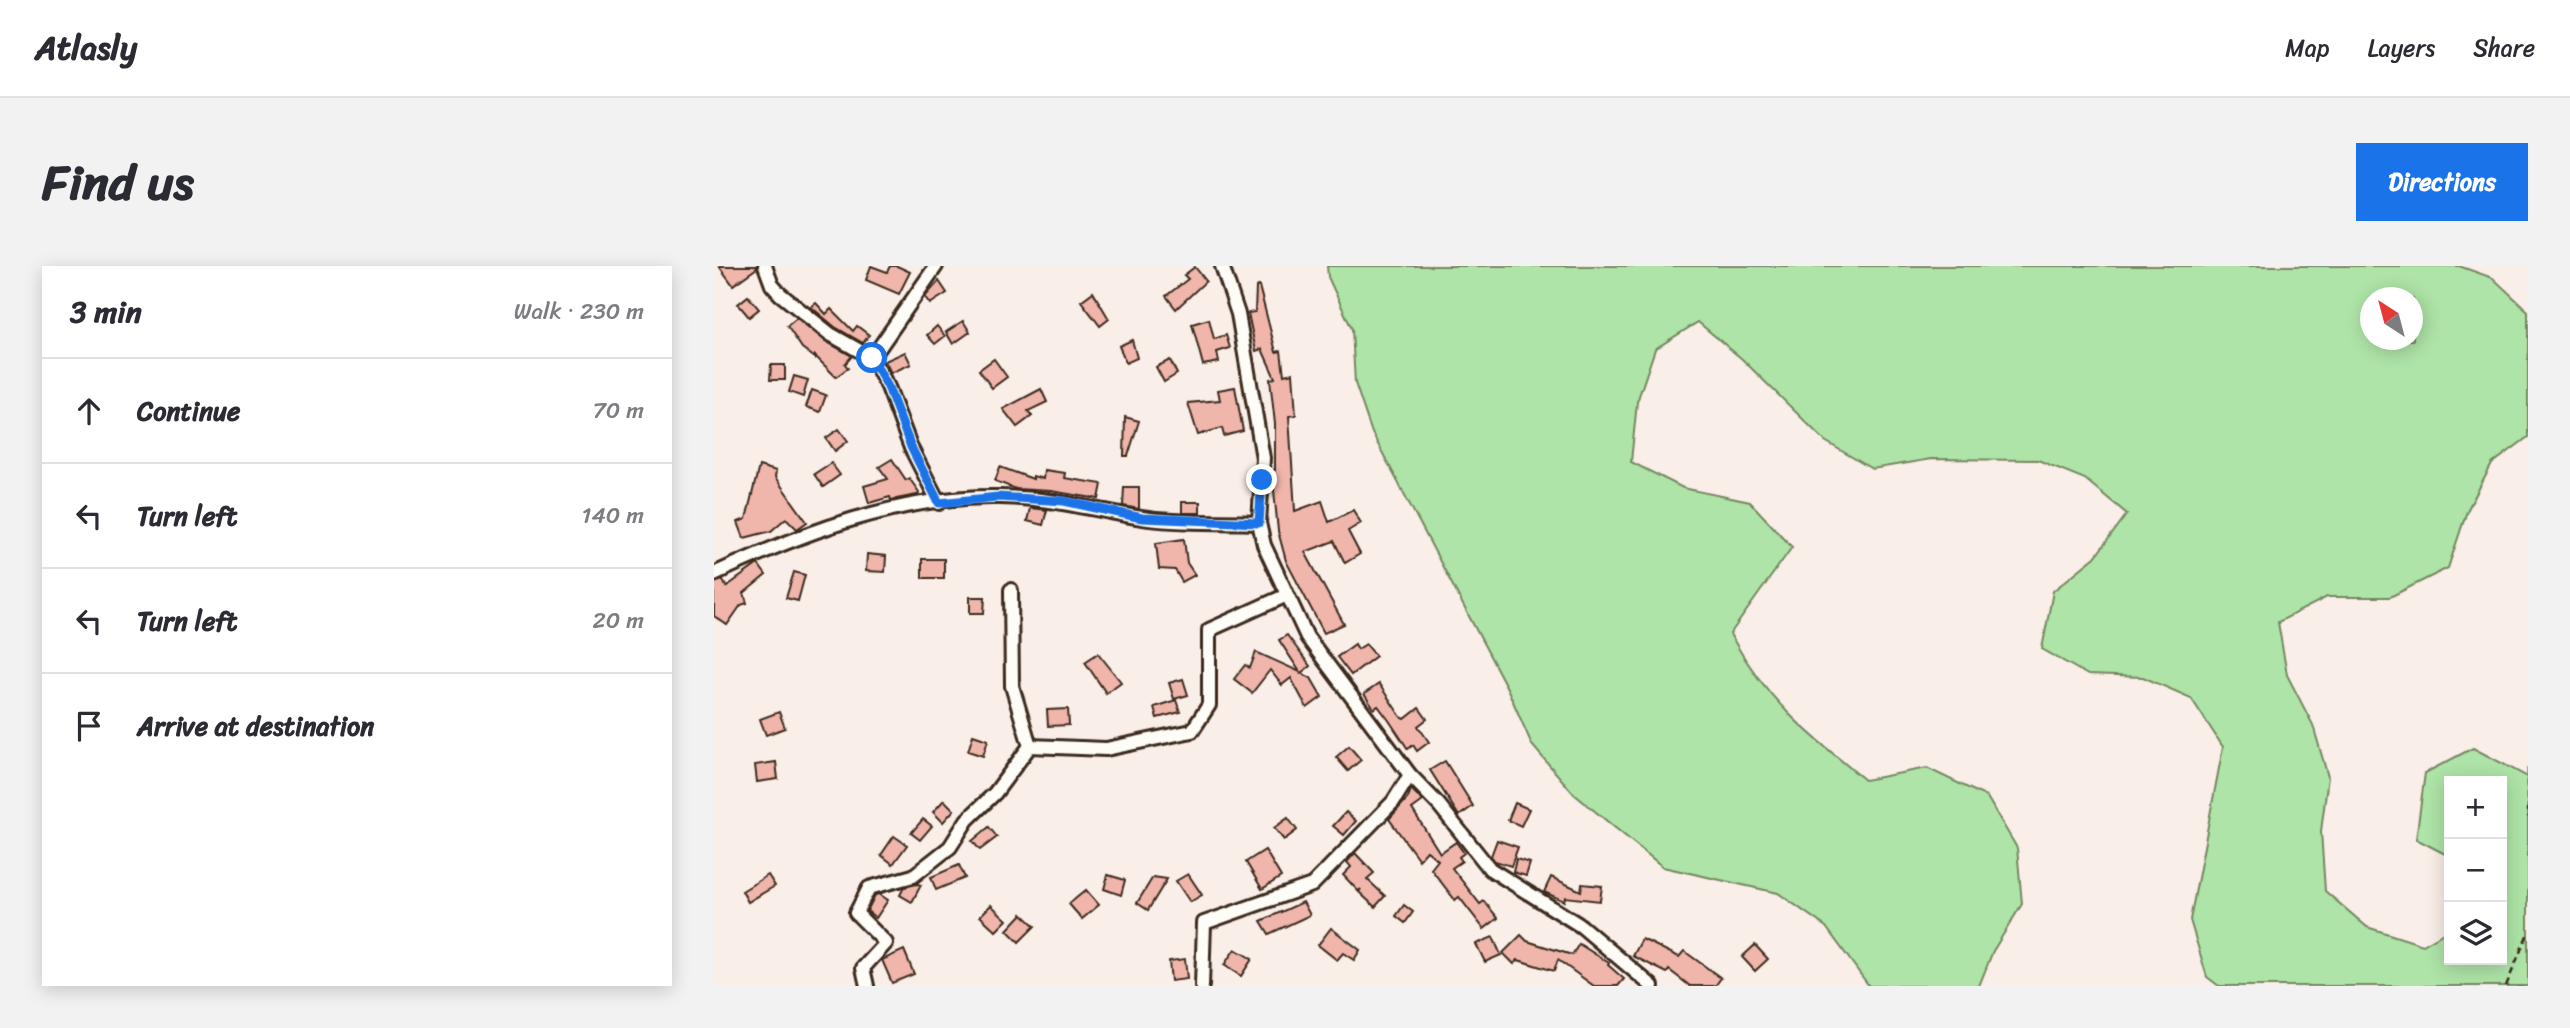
<!DOCTYPE html>
<html lang="en">
<head>
<meta charset="utf-8">
<style>
	:root { --surface:#fff; --page:#f2f2f3; --text:#2b2b33; --muted:#7c7c81; --line:#e1e1e2; --accent:#1a73e8 }
	body { margin:0; font-family:Sriracha,sans-serif; background:var(--page); color:var(--text) }
	.controls { position:absolute; right:21px; bottom:21px; display:grid; overflow:hidden; border-radius:0px; box-shadow:0 4px 18px #0003 }
	.controls button { width:63px; height:63px; display:grid; place-items:center; padding:0; border:0; border-bottom:2px solid var(--line); background:var(--surface); color:var(--text); font:35px sans-serif }
	.compass { position:absolute; left:1646px; top:21px; width:63px; height:63px; border-radius:50%; background:var(--surface); box-shadow:0 4px 18px #0003; rotate:324deg }
	.stop { position:absolute; width:21px; height:21px; margin:-16px; border:5px solid #1a73e8; border-radius:50%; background:#fff }
	.stop.end { background:#1a73e8; border-color:#fff; box-shadow:0 2px 7px #0008 }
	.list { margin:0; padding:0; list-style:none }
	h2 { display:flex; justify-content:space-between; align-items:center; height:91px; margin:0; padding:0 28px; font-size:30px }
	h2 small { font-size:23px; font-weight:400; color:var(--muted) }
	.list li { display:grid; grid-template-columns:46px 1fr auto; gap:21px; align-items:center; box-sizing:border-box; height:105px; padding:0 28px; border-top:2px solid var(--line) }
	.list b { display:block; font-size:26px; white-space:nowrap }
	.list em { font-size:23px; font-style:normal; color:var(--muted) }
	.icon { flex:none; width:38px; height:38px; fill:none; stroke:currentColor; stroke-width:2; stroke-linecap:round; stroke-linejoin:round }
	.map { position:relative; flex:none; width:1814px; height:720px; overflow:hidden; border-radius:0px }
	header { display:flex; align-items:center; gap:42px; box-sizing:border-box; height:98px; padding:0 35px; background:var(--surface); border-bottom:2px solid var(--line) }
	header strong { font-size:33px }
	nav { display:flex; gap:38px; margin-inline-start:auto; font-size:24px }
	.intro { display:flex; align-items:center; justify-content:space-between; box-sizing:border-box; height:168px; padding:0 42px }
	h1 { margin:0; font-size:49px }
	.button { padding:18px 32px; border-radius:0px; background:var(--accent); color:#fff; font-size:24px; font-weight:700 }
	main { display:flex; gap:42px; padding:0 42px }
	aside { flex:1; background:var(--surface); border-radius:0px; box-shadow:0 4px 18px #0003 }
	.map>svg:first-child { display:block }
	.green { fill:#aee4a7; stroke:#748762; stroke-width:2; fill-rule:evenodd }
	.building { fill:#f0b5ab; stroke:#3b2a1e; stroke-width:2 }
	.lines { fill:none; stroke-linecap:round; stroke-linejoin:round }
	.street-casing { stroke:#3b2a1e; stroke-width:18 }
	.path { stroke:#3b2a1e; stroke-width:2.5; stroke-dasharray:7 5; stroke-linecap:butt }
	.street { stroke:#fdfcf7; stroke-width:12 }
	.route { stroke:#1a73e8; stroke-width:9 }
</style>
</head>
<body>
<header>
<strong>Atlasly</strong>
<nav><a>Map</a><a>Layers</a><a>Share</a></nav>
</header>
<div class="intro"><h1>Find us</h1><a class="button">Directions</a></div>
<main>
<aside>
<h2>3 min<small>Walk · 230 m</small></h2>
<ul class="list">
<li><svg class="icon" aria-label="ahead" viewBox="0 0 24 24"><path d="M12 20V5M6 11l6-6 6 6"/></svg><div><b>Continue</b></div><em>70 m</em></li>
<li><svg class="icon" aria-label="left" viewBox="0 0 24 24"><path d="M17 20v-9H6M10 6l-5 5 5 5"/></svg><div><b>Turn left</b></div><em>140 m</em></li>
<li><svg class="icon" aria-label="left" viewBox="0 0 24 24"><path d="M17 20v-9H6M10 6l-5 5 5 5"/></svg><div><b>Turn left</b></div><em>20 m</em></li>
<li><svg class="icon" aria-label="arrive" viewBox="0 0 24 24"><path d="M6 21V4h12l-3 4 3 4H6"/></svg><div><b>Arrive at destination</b></div></li>
</ul>
</aside>
<div class="map">
<svg width="1814" height="720" viewBox="0 0 1814 720">
	<rect width="100%" height="100%" fill="#faeee8"/>
	<filter id="ink" filterUnits="userSpaceOnUse"><feTurbulence type="fractalNoise" baseFrequency=".0143" numOctaves="2"/><feDisplacementMap in="SourceGraphic" scale="14" xChannelSelector="R" yChannelSelector="G"/><feConvolveMatrix kernelMatrix="1 2 1 2 8 2 1 2 1" color-interpolation-filters="sRGB"/></filter>
	<g filter="url(#ink)">
		<path class="green" d="M613,0H1745L1779,12L1814,45V171L1778,198L1753,245L1734,302L1676,331H1613L1564,356L1573,409L1599,459L1614,511L1607,565L1611,625L1653,661L1709,679L1735,664V694H1788V515H1735V590L1702,573L1711,507L1759,482L1814,511V720H1505L1493,711L1476,654L1509,481L1477,432L1429,411L1374,409L1328,383L1339,325L1381,291L1413,248L1371,213L1324,194L1217,193L1158,203L1111,175L1028,93L984,56L941,83L923,136L917,196L969,222L1036,236L1078,281L1016,368C1053,435 1093,467 1151,514L1213,502L1273,531L1303,582L1308,638L1279,685L1265,720H1155L1112,661L1064,627L949,601L860,528L818,479L794,424L658,167L641,117L638,63L614,11ZM1657,32H1699V74H1657Z"/>
		<g class="building">
			<path d="M5,0H42L43,2L19,19Z"/>
			<path d="M157,0L173,6L176,0H183L196,6L185,28L152,14Z"/>
			<path d="M481,1L492,15L462,43L452,30L474,13L470,9Z"/>
			<path d="M225,15L233,27L216,38L211,31Z"/>
			<path d="M545,20L562,86L567,85L570,109L579,107L582,149L575,150L581,245L608,235L615,256L639,244L647,257L634,265L646,288L631,297L620,275L591,286L630,358L610,367L572,295L564,265L558,204H561V158L556,113L561,112L548,83L542,85L534,47L541,46L542,21Z"/>
			<path d="M379,26L395,53L386,60L367,35Z"/>
			<path d="M34,30L45,43L35,51L24,38Z"/>
			<path d="M102,37L112,48L117,43L139,65L143,60L155,69L149,77L121,61L97,41Z"/>
			<path d="M83,52L111,75L138,90L131,98L134,102L122,111L101,90V92L88,82L73,60Z"/>
			<path d="M495,53L500,73L512,69L516,82L503,86L505,96L489,99L478,58Z"/>
			<path d="M249,55L256,66L239,78L232,66Z"/>
			<path d="M223,60L231,70L221,78L213,69Z"/>
			<path d="M418,74L423,92L412,97L405,80Z"/>
			<path d="M191,86L197,98L177,107L171,95Z"/>
			<path d="M280,93L293,111L278,122L265,104Z"/>
			<path d="M456,94L463,108L450,116L442,101Z"/>
			<path d="M57,99H71V114H56Z"/>
			<path d="M80,110L94,114L89,131L75,126Z"/>
			<path d="M521,121L529,165L510,170L508,162L484,169L474,137L506,134L504,124Z"/>
			<path d="M327,123L333,136L314,145L318,150L303,161L289,143Z"/>
			<path d="M98,124L112,129L106,146L92,141Z"/>
			<path d="M411,151L425,155L414,190H410Z"/>
			<path d="M125,163L134,175L121,185L112,172Z"/>
			<path d="M178,193L192,214L195,212L205,226L203,229L177,234L176,231L155,237L150,220L174,213L165,201Z"/>
			<path d="M117,197L126,209L109,221L100,208Z"/>
			<path d="M45,200L62,205L61,211L93,256L83,263L72,252L57,265L30,272L24,256L32,253Z"/>
			<path d="M286,201L319,213V210L329,213L330,204L351,207L350,212L388,218L385,233L337,225L302,223L281,215Z"/>
			<path d="M410,221H425V243L409,240Z"/>
			<rect x="468" y="236" width="18" height="11"/>
			<path d="M316,242L333,244L329,259L313,255Z"/>
			<path d="M470,273L473,297L481,309L468,316L461,304L445,303L442,277Z"/>
			<path d="M153,288L172,290L171,306L152,305Z"/>
			<rect x="208" y="293" width="22" height="19"/>
			<path d="M44,298L52,309L30,327L33,337L27,339L13,359L0,350V317L9,314L12,321Z"/>
			<path d="M80,306L91,309L84,335L72,332Z"/>
			<path d="M256,331H271L270,347H256Z"/>
			<path d="M573,369L596,400L587,407L597,412L608,431L593,442L577,412L568,419L556,404L538,427L520,413L531,399L536,402L542,386L586,406L565,374Z"/>
			<path d="M641,378L644,383L652,378L662,390L637,409L623,391Z"/>
			<path d="M384,387L407,416L392,427L371,396Z"/>
			<path d="M469,413L474,429L460,433L455,417Z"/>
			<path d="M665,418L687,451L691,453L705,442L713,453L704,460L715,476L703,485L699,479L694,483L674,453L664,440L660,443L650,428Z"/>
			<path d="M462,434L466,446L443,452L440,441Z"/>
			<path d="M354,443L355,459L334,460L333,444Z"/>
			<path d="M65,446L71,462L52,469L46,453Z"/>
			<path d="M259,469L274,474L269,490L254,485Z"/>
			<path d="M635,480L647,494L634,505L622,491Z"/>
			<path d="M731,495L759,540L745,550L716,504Z"/>
			<path d="M62,496L64,513L43,516L41,499Z"/>
			<path d="M697,523L709,535L698,543L726,587L742,576L750,587L745,591L748,595L738,602L766,638L770,635L784,652L770,663L745,631L741,634L717,603L724,594L713,585L705,594L675,553L694,532Z"/>
			<path d="M230,534L240,544L229,556L219,546Z"/>
			<path d="M801,537L815,543L807,560L794,554Z"/>
			<path d="M632,546L642,555L630,569L619,560Z"/>
			<path d="M574,552L583,564L570,574L560,562Z"/>
			<path d="M209,553L218,560L206,574L197,567Z"/>
			<path d="M275,561L283,571L266,584L258,575Z"/>
			<path d="M180,570L193,579L179,598L167,589Z"/>
			<path d="M783,574L804,581L797,600L781,595L777,590Z"/>
			<path d="M551,584L567,611L548,623L532,596Z"/>
			<path d="M641,587L660,607L653,613L671,630L661,641L645,626L647,623L644,625L629,609L637,601L633,596Z"/>
			<path d="M802,593L816,597L812,610L799,606Z"/>
			<path d="M245,599L251,612L222,624L217,611Z"/>
			<path d="M474,608L488,629L476,636L462,615Z"/>
			<path d="M54,609L61,620L34,636L28,625Z"/>
			<path d="M394,609L411,614L407,629L390,623Z"/>
			<path d="M439,611L453,613L434,644L423,637Z"/>
			<path d="M837,611L867,625L868,618L888,620L886,635L851,631L850,635L830,626Z"/>
			<path d="M203,618L207,619L198,636L186,629L190,621Z"/>
			<path d="M372,624L385,639L368,653L355,638Z"/>
			<path d="M165,628L174,634L162,652L153,645L161,629Z"/>
			<path d="M589,636L596,649L555,668L547,655Z"/>
			<path d="M277,639L293,654L282,665L266,650Z"/>
			<path d="M690,639L699,646L691,657L682,650Z"/>
			<path d="M308,648L321,660L305,676L293,664Z"/>
			<path d="M617,662L646,684L640,694L629,687L623,694L604,679Z"/>
			<path d="M807,669L813,675L858,689L865,678L895,697L894,699L910,713L904,720H880L844,694L840,705L804,694L800,698L789,687Z"/>
			<path d="M779,671L787,689L771,696L762,678Z"/>
			<path d="M928,673L965,691L970,685L1007,712L1001,720H976L955,704L953,707L919,690Z"/>
			<path d="M1041,679L1054,693L1041,705L1028,691Z"/>
			<path d="M521,683L538,693L527,710L510,699Z"/>
			<path d="M190,684L200,708L178,717L168,694Z"/>
			<path d="M471,693L473,713L457,715L455,695Z"/>
		</g>
		<g class="lines">
			<defs>
				<g id="street">
					<path d="M51,0L58,19L66,28L116,68L158,92L174,121L197,182L225,237"/>
					<path d="M508,0L524,48L549,192L545,257L550,279L593,371L696,509L725,539L776,603L867,660L938,720"/>
					<path d="M158,92L222,0"/>
					<path d="M0,308C88,267 186,229 286,231C337,232 378,243 428,252C465,258 507,255 545,257"/>
					<path d="M297,324L298,420L316,480"/>
					<path d="M153,720L149,702L172,677L142,647L155,622L199,610L236,581L253,554L281,527L316,480L392,483L478,465L495,439V364L573,329"/>
					<path d="M488,720L490,657L598,619L679,536L696,509"/>
				</g>
			</defs>
			<use href="#street" class="street-casing"/>
			<g class="path">
				<path d="M1814,502V551"/>
				<path d="M1792,720L1814,667"/>
			</g>
			<use href="#street" class="street"/>
		</g>
	</g>
	<g class="lines" filter="url(#ink)">
		<path class="route" d="M158,92L174,121L197,181L225,237L284,231L350,235L428,252L545,257L548,214"/>
	</g>
</svg>
<div class="controls">
<button>+</button>
<button>−</button>
<button><svg class="icon" aria-label="layers" viewBox="0 0 24 24"><path d="M12 4l9 5-9 5-9-5zM3 14l9 5 9-5"/></svg></button>
</div>
<svg class="compass" viewBox="-18 -18 36 36"><path d="M0-13l5 13h-10z" fill="#e53935"/><path d="M0 13l5-13h-10z" fill="#7c7c81"/></svg>
<div class="stop" style="left:158px;top:92px"></div>
<div class="stop end" style="left:548px;top:214px"></div>
</div>
</main>
</body>
</html>
